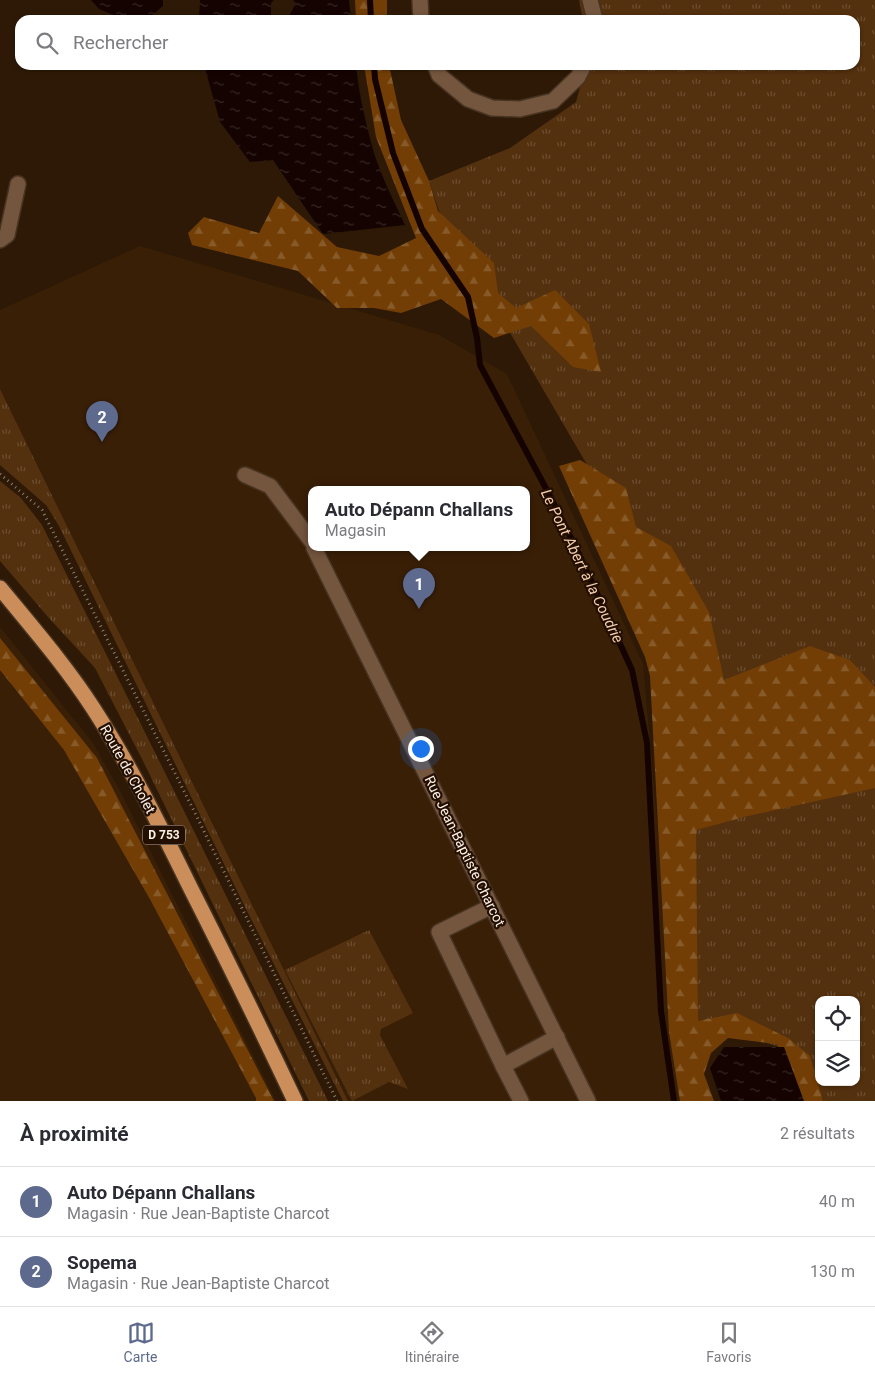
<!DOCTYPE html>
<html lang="fr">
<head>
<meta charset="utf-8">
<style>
	:root { --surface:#fff; --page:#f2f2f3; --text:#2b2b33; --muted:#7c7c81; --line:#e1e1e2; --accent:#5e698e }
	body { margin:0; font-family:Roboto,sans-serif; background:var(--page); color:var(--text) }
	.controls { position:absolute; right:15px; bottom:15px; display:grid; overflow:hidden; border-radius:10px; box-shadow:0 1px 4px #0004 }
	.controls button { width:45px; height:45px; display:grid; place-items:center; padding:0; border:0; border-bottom:1px solid var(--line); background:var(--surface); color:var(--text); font:25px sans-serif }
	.you { position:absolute; left:420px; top:748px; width:18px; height:18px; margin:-12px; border:4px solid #fff; border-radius:50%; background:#1a73e8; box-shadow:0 0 0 8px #1a73e833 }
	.badge { display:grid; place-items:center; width:32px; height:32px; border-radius:50%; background:var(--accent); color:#fff; font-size:16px; font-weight:700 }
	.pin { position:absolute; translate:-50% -41px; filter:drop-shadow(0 1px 2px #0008) }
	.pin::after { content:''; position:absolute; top:26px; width:18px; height:15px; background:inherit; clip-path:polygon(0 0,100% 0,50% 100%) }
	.popup { position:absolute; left:308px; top:486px; width:222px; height:65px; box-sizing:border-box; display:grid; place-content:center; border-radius:10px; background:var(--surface); filter:drop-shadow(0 1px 4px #0005); font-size:16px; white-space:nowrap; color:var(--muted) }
	.popup b { font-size:19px; color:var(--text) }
	.popup::after { content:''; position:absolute; left:50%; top:100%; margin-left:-10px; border:10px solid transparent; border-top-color:var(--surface) }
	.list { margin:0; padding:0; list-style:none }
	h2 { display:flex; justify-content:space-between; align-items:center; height:65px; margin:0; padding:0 20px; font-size:21px }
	h2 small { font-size:16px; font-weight:400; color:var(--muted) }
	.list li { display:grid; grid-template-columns:32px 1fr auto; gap:15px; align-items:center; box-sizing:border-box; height:70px; padding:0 20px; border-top:1px solid var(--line) }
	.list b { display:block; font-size:19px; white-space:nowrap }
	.list p { margin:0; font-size:16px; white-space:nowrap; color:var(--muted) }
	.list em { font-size:16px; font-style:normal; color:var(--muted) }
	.icon { flex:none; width:28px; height:28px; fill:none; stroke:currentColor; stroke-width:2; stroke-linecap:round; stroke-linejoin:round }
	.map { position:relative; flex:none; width:875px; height:1101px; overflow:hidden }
	.search { position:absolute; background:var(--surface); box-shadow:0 1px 4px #0004; left:15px; right:15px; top:15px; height:55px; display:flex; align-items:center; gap:12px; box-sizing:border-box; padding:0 18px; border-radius:15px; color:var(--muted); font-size:19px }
	.sheet { height:205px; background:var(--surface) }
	nav { display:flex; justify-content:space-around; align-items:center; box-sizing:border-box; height:70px; border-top:1px solid var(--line); background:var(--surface); font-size:14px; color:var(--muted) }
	nav a { display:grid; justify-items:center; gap:2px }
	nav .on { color:var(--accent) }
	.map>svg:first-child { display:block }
	.built { fill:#3a1f07; fill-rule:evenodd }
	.grass { fill:url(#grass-tufts); fill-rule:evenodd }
	.forest { fill:url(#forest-firs) }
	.water { fill:url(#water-ripples) }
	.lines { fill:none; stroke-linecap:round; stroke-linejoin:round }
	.stream { stroke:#140300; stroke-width:6 }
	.minor-casing { stroke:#463321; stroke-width:18 }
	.major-casing { stroke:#463321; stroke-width:18 }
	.path { stroke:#908072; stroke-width:3; stroke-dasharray:1 4; stroke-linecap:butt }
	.minor { stroke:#74563e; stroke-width:15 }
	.major { stroke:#cb8d59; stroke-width:15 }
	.labels { text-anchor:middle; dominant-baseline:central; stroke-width:4.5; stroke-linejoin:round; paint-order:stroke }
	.shield { fill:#230f00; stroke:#bcada2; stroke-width:1 }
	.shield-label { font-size:12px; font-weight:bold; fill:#fdf1e8 }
	.street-label { font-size:14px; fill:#fdf1e8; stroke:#230f00 }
	.water-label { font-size:15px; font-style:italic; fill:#f5ceb0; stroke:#230f00 }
</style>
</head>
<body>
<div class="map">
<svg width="875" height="1101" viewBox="0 0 875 1101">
	<defs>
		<pattern id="grass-tufts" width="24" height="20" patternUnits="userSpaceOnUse" patternTransform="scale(1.25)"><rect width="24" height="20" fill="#53300e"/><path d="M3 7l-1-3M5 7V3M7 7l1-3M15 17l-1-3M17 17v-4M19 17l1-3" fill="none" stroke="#6d4e31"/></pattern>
		<pattern id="forest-firs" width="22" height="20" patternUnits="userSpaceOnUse" patternTransform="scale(1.25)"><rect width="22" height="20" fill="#723e05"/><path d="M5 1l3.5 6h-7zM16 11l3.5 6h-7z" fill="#875a29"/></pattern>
		<pattern id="water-ripples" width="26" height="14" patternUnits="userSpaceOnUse" patternTransform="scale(1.25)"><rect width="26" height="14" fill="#140300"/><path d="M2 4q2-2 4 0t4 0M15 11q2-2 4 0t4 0" fill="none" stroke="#372825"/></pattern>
	</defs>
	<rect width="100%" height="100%" fill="#2d1906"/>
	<g class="built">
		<path d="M140,246L439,335L507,374L643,664L680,1079L687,1101H348L0,389V310ZM312,490H526V548H312Z"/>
		<path d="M0,627L93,743L119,789L276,1101H0Z"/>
	</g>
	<g class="grass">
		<path d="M579,0H875V720L709,694L586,463L439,211L429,181L510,148L576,102L586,65H855V20H583Z"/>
		<path d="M0,389L348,1101H343L245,907L59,526L46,505L0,465Z"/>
		<path d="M0,481L21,498L42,525L328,1101H309L144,763L95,668L48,617L0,561Z"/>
		<path d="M875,787V1101H823L809,1056L698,1022L681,830ZM819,1000H856V1082H819Z"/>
		<path d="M369,930L413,1013L381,1029L380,1035L408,1089L389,1082L352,1101L285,970Z"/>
	</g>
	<g class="forest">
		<path d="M355,0H387V20H356Z"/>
		<path d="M364,65H389L401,120L429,181L438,211L494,263L498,293L516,308L555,290L589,324L601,372L573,367L531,326L494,338L441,299L401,313L374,308H337L298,271L192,245L188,233L204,217L259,233L278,196L337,247L379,256L416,238L376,137Z"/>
		<path d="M580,460L626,488L636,527L671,546L709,612L724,680L810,646L850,660L875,687V788L748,816L696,830L698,1021L737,1013L788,1038L810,1056L823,1101H796L795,1092L777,1044L728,1038L711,1053L704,1074L714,1101H680L669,1032L650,676L645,657L559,466Z"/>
		<path d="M0,638L97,758L274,1101H256V1098L151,901L64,750L0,670Z"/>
	</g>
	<g class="water">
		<path d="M91,0H163V6L149,18L126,20L99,9Z"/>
		<path d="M200,0H274L271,3V16H289L296,3L293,0H349L351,20H199Z"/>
		<path d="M204,65H356C359,95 366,124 374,153C382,178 394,201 405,225L323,234L273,160L250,162L220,122Z"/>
		<path d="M724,1047H784L804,1101H721L710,1068Z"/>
	</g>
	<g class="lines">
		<g class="stream">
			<path d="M370,0L371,20"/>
			<path d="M374,65L375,79L393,153L422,229L468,297L477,338L480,365L550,496L578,552L632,670L647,743L661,1011L674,1101"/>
		</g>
		<defs>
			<g id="minor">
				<path d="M420,0L421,20"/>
				<path d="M590,0L595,20"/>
				<path d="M435,65L439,75L468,99L492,108L520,109L553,101L578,77L584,65"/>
				<path d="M0,240L7,235L18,184"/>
				<path d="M245,475L270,486L312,542"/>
				<path d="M314,548L588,1101"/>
				<path d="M492,906L439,932L503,1066"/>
				<path d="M521,1101L503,1066L557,1037"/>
			</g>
			<path id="major" d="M0,588C32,627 66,666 93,708C130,765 160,826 190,887C226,958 261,1029 295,1101"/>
		</defs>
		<use href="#minor" class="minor-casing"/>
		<use href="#major" class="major-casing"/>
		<path class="path" d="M0,474L42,510L192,807L337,1101"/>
		<use href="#minor" class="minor"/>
		<use href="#major" class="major"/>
	</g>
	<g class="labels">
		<rect class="shield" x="143" y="825.5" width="42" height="19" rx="4"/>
		<g class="shield-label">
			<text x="164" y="835">D 753</text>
		</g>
		<g class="street-label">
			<text transform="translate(128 769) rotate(61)">Route de Cholet</text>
			<text transform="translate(465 851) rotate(64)">Rue Jean-Baptiste Charcot</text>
		</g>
		<g class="water-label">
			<text transform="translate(582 566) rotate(64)">Le Pont Abert à la Coudrie</text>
		</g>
	</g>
</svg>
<div class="controls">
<button><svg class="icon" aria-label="locate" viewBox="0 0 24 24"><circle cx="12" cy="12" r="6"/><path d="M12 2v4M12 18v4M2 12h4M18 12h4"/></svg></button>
<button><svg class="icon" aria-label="layers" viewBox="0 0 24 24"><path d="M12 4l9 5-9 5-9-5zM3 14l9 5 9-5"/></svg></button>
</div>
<div class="you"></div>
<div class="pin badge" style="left:419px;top:609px">1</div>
<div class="popup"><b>Auto Dépann Challans</b>Magasin</div>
<div class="pin badge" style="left:102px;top:442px">2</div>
<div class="search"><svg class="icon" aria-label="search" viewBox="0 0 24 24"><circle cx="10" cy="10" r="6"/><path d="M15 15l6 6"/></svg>Rechercher</div>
</div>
<section class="sheet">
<h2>À proximité<small>2 résultats</small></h2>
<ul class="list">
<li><span class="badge">1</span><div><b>Auto Dépann Challans</b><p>Magasin · Rue Jean-Baptiste Charcot</p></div><em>40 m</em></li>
<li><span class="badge">2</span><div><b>Sopema</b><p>Magasin · Rue Jean-Baptiste Charcot</p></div><em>130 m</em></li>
</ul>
</section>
<nav>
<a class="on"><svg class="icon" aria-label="map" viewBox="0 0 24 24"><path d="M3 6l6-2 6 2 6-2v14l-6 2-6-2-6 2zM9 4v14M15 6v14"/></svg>Carte</a>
<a><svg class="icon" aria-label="directions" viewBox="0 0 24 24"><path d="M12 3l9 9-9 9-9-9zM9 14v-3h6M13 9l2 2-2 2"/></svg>Itinéraire</a>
<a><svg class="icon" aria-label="saved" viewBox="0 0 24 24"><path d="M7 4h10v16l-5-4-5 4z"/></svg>Favoris</a>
</nav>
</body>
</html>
